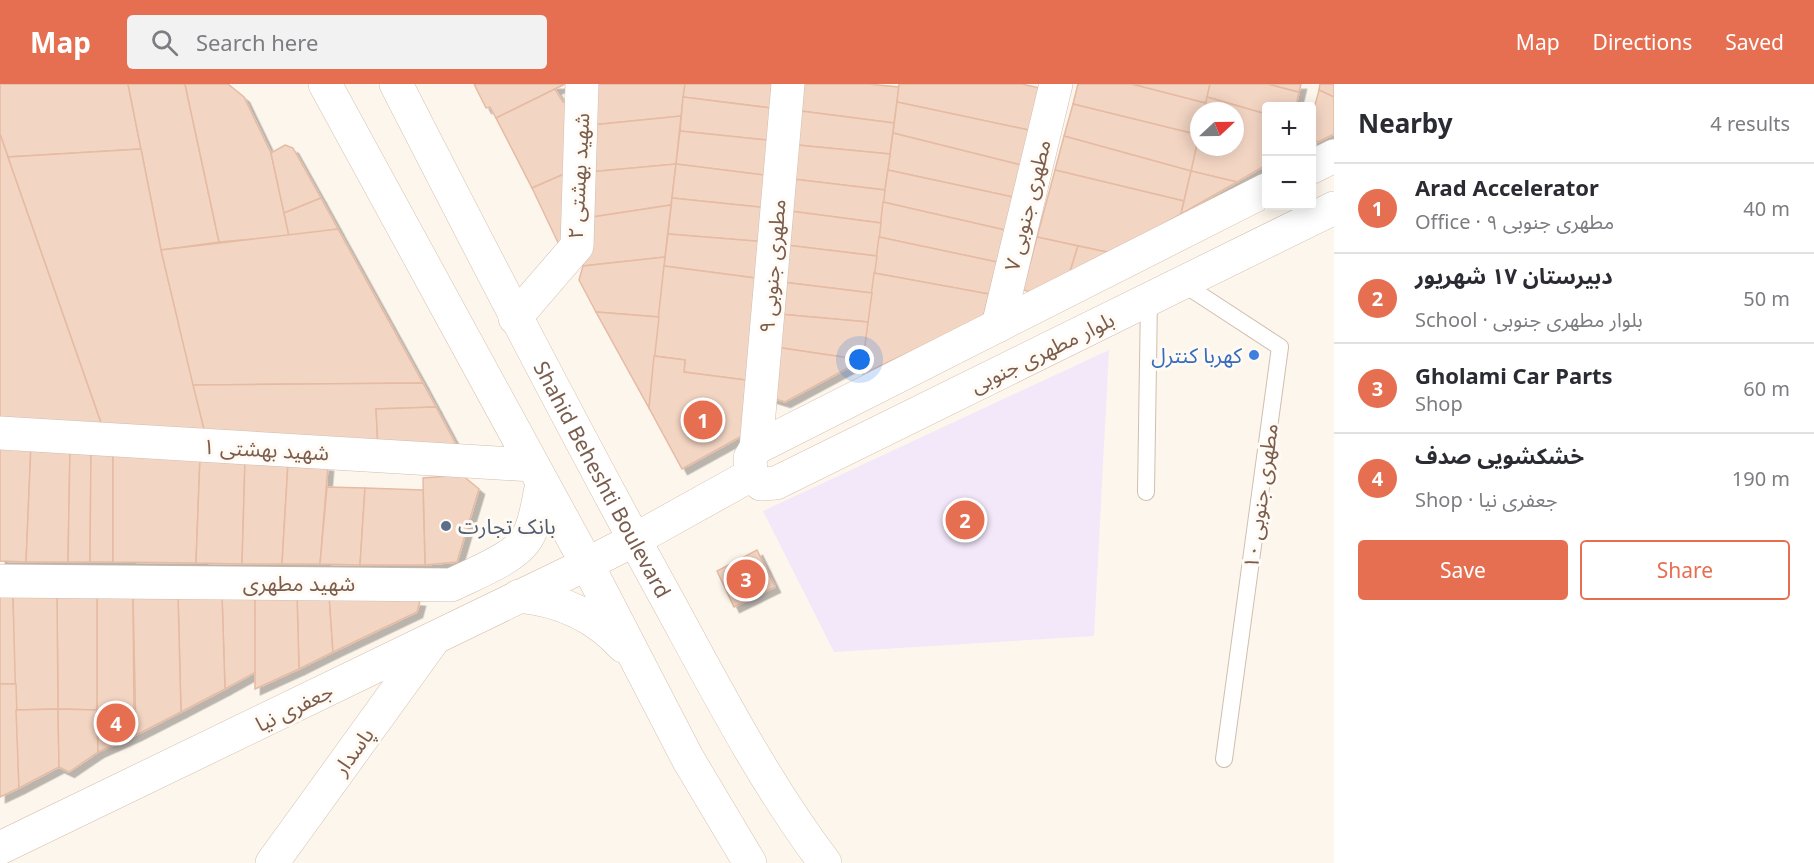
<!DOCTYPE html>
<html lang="en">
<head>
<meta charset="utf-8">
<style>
	:root { --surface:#fff; --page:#f2f2f3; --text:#2b2b33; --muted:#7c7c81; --line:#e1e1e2; --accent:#e76f51 }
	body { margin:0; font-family:"Noto Sans","Noto Sans Arabic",sans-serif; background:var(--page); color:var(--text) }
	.controls { position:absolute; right:18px; top:18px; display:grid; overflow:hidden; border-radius:6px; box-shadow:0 3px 15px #0003 }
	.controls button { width:54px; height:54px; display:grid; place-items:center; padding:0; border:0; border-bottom:2px solid var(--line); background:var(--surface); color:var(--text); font:30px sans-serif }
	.compass { position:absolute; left:1190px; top:18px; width:54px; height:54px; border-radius:50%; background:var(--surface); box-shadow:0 3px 15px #0003; rotate:68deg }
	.you { position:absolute; left:860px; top:276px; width:21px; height:21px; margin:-15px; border:4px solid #fff; border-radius:50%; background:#1a73e8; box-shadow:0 0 0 9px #1a73e833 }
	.badge { display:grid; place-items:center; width:39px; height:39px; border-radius:50%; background:var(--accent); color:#fff; font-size:20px; font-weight:700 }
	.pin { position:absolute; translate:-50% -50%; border:3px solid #fff; box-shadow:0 2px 6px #0006 }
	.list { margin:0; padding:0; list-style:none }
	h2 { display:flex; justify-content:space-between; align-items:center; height:78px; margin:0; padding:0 24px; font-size:26px }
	h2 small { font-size:20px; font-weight:400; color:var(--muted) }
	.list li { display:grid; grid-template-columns:39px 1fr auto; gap:18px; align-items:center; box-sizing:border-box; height:90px; padding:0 24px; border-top:2px solid var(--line) }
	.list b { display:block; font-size:22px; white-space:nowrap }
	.list p { margin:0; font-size:20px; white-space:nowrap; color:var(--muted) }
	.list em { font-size:20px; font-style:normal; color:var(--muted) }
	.actions { display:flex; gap:12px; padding:18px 24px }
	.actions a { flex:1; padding:14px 0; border:2px solid var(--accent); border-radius:6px; text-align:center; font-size:21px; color:var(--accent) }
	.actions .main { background:var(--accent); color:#fff }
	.icon { flex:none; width:33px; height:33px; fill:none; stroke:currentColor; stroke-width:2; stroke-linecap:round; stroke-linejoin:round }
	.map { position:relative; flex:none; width:1334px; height:779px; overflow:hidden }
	header { display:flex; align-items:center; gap:36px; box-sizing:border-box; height:84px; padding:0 30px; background:var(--accent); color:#fff }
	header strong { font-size:28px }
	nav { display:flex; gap:33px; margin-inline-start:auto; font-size:21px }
	.search { width:420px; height:54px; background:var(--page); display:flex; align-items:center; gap:15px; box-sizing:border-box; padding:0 21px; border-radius:6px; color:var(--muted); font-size:22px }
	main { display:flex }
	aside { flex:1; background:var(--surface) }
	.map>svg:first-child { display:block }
	.education { fill:#f3e8fa }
	.building { fill:#f3d5c3; stroke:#e6bba3; stroke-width:1.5; filter:url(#shadow) }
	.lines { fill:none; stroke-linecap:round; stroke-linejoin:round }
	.lane-casing { stroke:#d1beb0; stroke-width:18 }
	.street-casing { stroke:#d1beb0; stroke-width:34 }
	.secondary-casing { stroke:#d6c0b0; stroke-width:34 }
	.lane { stroke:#fff; stroke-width:16 }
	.street { stroke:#fff; stroke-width:33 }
	.secondary { stroke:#fff; stroke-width:33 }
	.shop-dot { fill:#3f7fe0; stroke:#fffaf3; stroke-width:2 }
	.service-dot { fill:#5c6f8a; stroke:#fffaf3; stroke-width:2 }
	.labels { text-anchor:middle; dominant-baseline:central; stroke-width:6; stroke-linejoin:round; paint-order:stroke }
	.street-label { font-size:21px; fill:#7a5c4d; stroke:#fffaf3 }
	.shop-label { font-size:21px; fill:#366cbe; stroke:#fffaf3; text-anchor:end }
	.service-label { font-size:21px; fill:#4e5e75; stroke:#fffaf3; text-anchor:start }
</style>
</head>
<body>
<header>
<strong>Map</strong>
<div class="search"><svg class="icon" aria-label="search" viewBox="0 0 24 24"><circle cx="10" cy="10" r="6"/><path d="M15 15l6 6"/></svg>Search here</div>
<nav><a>Map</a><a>Directions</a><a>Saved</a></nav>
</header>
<main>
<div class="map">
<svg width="1334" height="779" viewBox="0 0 1334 779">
	<defs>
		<filter id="shadow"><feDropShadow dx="5.5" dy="5.5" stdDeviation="0" flood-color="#0004"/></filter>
	</defs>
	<rect width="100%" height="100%" fill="#fdf6ec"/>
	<path class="education" d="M1109,266L1094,552L834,568L763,427Z"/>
	<g class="building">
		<path d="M0,0H128L141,65L8,73L0,50Z"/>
		<path d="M128,0H185L219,158L161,166Z"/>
		<path d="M185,0H228L244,13L271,69L289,152L219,158Z"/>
		<path d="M474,0H565L496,34L490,23L486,24Z"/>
		<path d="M594,0H685L681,32L592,41Z"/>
		<path d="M685,0H781L779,25L683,13Z"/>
		<path d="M804,0H868L899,3L894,39L801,27Z"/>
		<path d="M899,0H1022L1040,4L1029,46L897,18Z"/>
		<path d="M1078,0H1132L1206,19L1204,27H1199V51L1073,20Z"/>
		<path d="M1132,0H1210L1206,19Z"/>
		<path d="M1210,0H1268L1299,8L1296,22H1266V30L1207,13Z"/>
		<path d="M1268,0H1301L1299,8Z"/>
		<path d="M1320,0H1334V13L1319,6Z"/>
		<path d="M555,5L563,18L572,15L571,87L532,104L496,34Z"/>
		<path d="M1319,6L1334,13V50L1318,58L1312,56V32Z"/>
		<path d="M683,13L779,25L776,57L680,47Z"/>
		<path d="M1207,13L1266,30V81L1237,98L1191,87L1199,49V63H1235V27H1204Z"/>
		<path d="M897,18L1029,46L1021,81L893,49Z"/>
		<path d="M1073,20L1199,51L1191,87L1064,52Z"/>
		<path d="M801,27L894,39L890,70L797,61Z"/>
		<path d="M681,32L676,80L589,88L592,41Z"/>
		<path d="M680,47L776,57L772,92L676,80Z"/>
		<path d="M893,49L1021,81L1013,113L888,86Z"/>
		<path d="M0,50L8,73L104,347L0,341Z"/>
		<path d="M1064,52L1191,87L1184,117L1055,86Z"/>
		<path d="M285,61L293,64L321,114L284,129L271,69Z"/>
		<path d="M797,61L890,70L885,106L793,95Z"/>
		<path d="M141,65L161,166L206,353L104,347L8,73Z"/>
		<path d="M676,80L671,121L586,134L589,88Z"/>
		<path d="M676,80L772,92L770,124L672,114Z"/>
		<path d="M888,86L1013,113L1005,146L883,118Z"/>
		<path d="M1055,86L1184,117L1181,130L1112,169L1037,153Z"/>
		<path d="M571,87L563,169L532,104Z"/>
		<path d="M1191,87L1237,98L1181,130Z"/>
		<path d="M793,95L885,106L881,139L790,127Z"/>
		<path d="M321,114L338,145L289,152L284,129Z"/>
		<path d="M672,114L770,124L767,158L668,150Z"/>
		<path d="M883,118L1005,146L997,178L879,153Z"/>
		<path d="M671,121L665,173L583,182L586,134Z"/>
		<path d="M790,127L881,139L877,172L786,161Z"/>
		<path d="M338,145L423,299L193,301L161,166Z"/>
		<path d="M668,150L767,158L763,195L664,182Z"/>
		<path d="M879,153L997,178L989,210L874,189Z"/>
		<path d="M1037,153L1078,162L1068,194L1040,210L1023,206Z"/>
		<path d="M786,161L877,172L872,209L782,198Z"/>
		<path d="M1078,162L1112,169L1068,194Z"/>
		<path d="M665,173L659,233L596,228L579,196L583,182Z"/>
		<path d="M664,182L763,195L753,297L684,288L685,276L654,272Z"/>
		<path d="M874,189L989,210L983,234L863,290V276Z"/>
		<path d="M782,198L872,209L868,238L779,230Z"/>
		<path d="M596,228L659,233L649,324Z"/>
		<path d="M779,230L868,238L863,276L775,263Z"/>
		<path d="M775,263L863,276L785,318L769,313Z"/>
		<path d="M654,272L685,276L684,288L753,297L749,348L682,385L649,324Z"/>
		<path d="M423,299L436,323L376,325L378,363L206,353L193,301Z"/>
		<path d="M436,323L460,368L378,363L376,325Z"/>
		<path d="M0,358L31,361L26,478L0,477Z"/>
		<path d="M31,361L70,363L68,478H26Z"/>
		<path d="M70,363L91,365L90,478H68Z"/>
		<path d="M91,365L113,366V478H90Z"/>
		<path d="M113,366L200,373L196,479L113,478Z"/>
		<path d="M200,373L245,376L242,480L196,479Z"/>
		<path d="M245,376L288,379L282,480H242Z"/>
		<path d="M288,379L328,382L320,480H282Z"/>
		<path d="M462,391L479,405L457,478L425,481L423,394Z"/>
		<path d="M327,403L365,404L360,481L320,480Z"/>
		<path d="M365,404L423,406L425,481H360Z"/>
		<path d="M757,466L775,503L734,523L717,487Z"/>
		<path d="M329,510L333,568L299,585L297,511Z"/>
		<path d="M329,510L420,517L417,528L333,568Z"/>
		<path d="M222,511H255L256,588L225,605Z"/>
		<path d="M222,511L225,605L181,628L178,512Z"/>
		<path d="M255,511H297L299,585L255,605Z"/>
		<path d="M97,512H133L134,625L97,626Z"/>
		<path d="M97,512V626L58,625L57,513Z"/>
		<path d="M133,512H178L181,628L136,651Z"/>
		<path d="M0,513H13L16,600H0Z"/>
		<path d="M13,513H57L58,625L16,626Z"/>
		<path d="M0,600H16L19,704L0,713Z"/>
		<path d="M58,625L59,683L19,704L16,626Z"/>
		<path d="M58,625L97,626L98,668L69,688L59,683Z"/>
		<path d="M134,625L136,651L98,668L97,626Z"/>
	</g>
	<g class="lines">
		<defs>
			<g id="lane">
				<path d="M1182,199L1280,263L1224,675"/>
				<path d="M1146,408L1149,215"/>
			</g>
			<g id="street">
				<path d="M515,234L577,162L582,0"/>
				<path d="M998,242L1056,0"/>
				<path d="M0,349L532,381"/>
				<path d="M756,364L788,0"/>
				<path d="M0,497L451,501C473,490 514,475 527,454C536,439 538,417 542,399"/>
			</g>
			<g id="secondary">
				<path d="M325,0L587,480L688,675L750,779"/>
				<path id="s1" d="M396,0C483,170 570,339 662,506C713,599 761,694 825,779"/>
				<path d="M1312,83L1334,72"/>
				<path d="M1266,106L756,364L750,374L751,391L761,400L776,399L1334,124"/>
				<path d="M519,512C560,516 595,531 623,562"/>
				<path d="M0,764L587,480L634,456L751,391"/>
				<path d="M272,779L431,559"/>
			</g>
		</defs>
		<use href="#lane" class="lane-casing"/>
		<use href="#street" class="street-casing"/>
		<use href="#secondary" class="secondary-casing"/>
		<use href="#lane" class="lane"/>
		<use href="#street" class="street"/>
		<use href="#secondary" class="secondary"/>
	</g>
	<circle class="shop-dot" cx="1254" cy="271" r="6"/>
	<circle class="service-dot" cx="446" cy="442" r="6"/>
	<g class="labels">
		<g class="street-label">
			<text transform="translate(578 92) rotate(-87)">شهید بهشتی ۲</text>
			<text transform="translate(1027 121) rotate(-76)">مطهری جنوبی ۷</text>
			<text transform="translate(772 182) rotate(-85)">مطهری جنوبی ۹</text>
			<text transform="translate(1042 268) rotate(-26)">بلوار مطهری جنوبی</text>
			<text transform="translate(266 365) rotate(3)">شهید بهشتی ۱</text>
			<text stroke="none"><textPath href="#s1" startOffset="446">Shahid Beheshti Boulevard</textPath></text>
			<text transform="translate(1260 412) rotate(-82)">مطهری جنوبی ۱۰</text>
			<text x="299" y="499">شهید مطهری</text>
			<text transform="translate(294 623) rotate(-26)">جعفری نیا</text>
			<text transform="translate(353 667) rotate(-54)">پاسدار</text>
		</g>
		<g class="shop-label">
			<text x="1242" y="271">کهربا کنترل</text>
		</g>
		<g class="service-label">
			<text x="458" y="442">بانک تجارت</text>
		</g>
	</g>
</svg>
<div class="controls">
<button>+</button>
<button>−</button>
</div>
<svg class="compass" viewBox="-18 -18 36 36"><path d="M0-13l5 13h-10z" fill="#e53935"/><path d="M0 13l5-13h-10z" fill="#7c7c81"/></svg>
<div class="you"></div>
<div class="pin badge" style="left:703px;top:336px">1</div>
<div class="pin badge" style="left:965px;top:436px">2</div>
<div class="pin badge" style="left:746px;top:495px">3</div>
<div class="pin badge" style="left:116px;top:639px">4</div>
</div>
<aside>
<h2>Nearby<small>4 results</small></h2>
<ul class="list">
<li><span class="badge">1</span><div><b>Arad Accelerator</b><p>Office · مطهری جنوبی ۹</p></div><em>40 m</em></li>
<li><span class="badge">2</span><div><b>دبیرستان ۱۷ شهریور</b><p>School · بلوار مطهری جنوبی</p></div><em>50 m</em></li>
<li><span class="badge">3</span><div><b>Gholami Car Parts</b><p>Shop</p></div><em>60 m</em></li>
<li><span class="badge">4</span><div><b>خشکشویی صدف</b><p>Shop · جعفری نیا</p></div><em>190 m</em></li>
</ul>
<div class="actions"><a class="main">Save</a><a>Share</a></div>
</aside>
</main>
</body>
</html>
